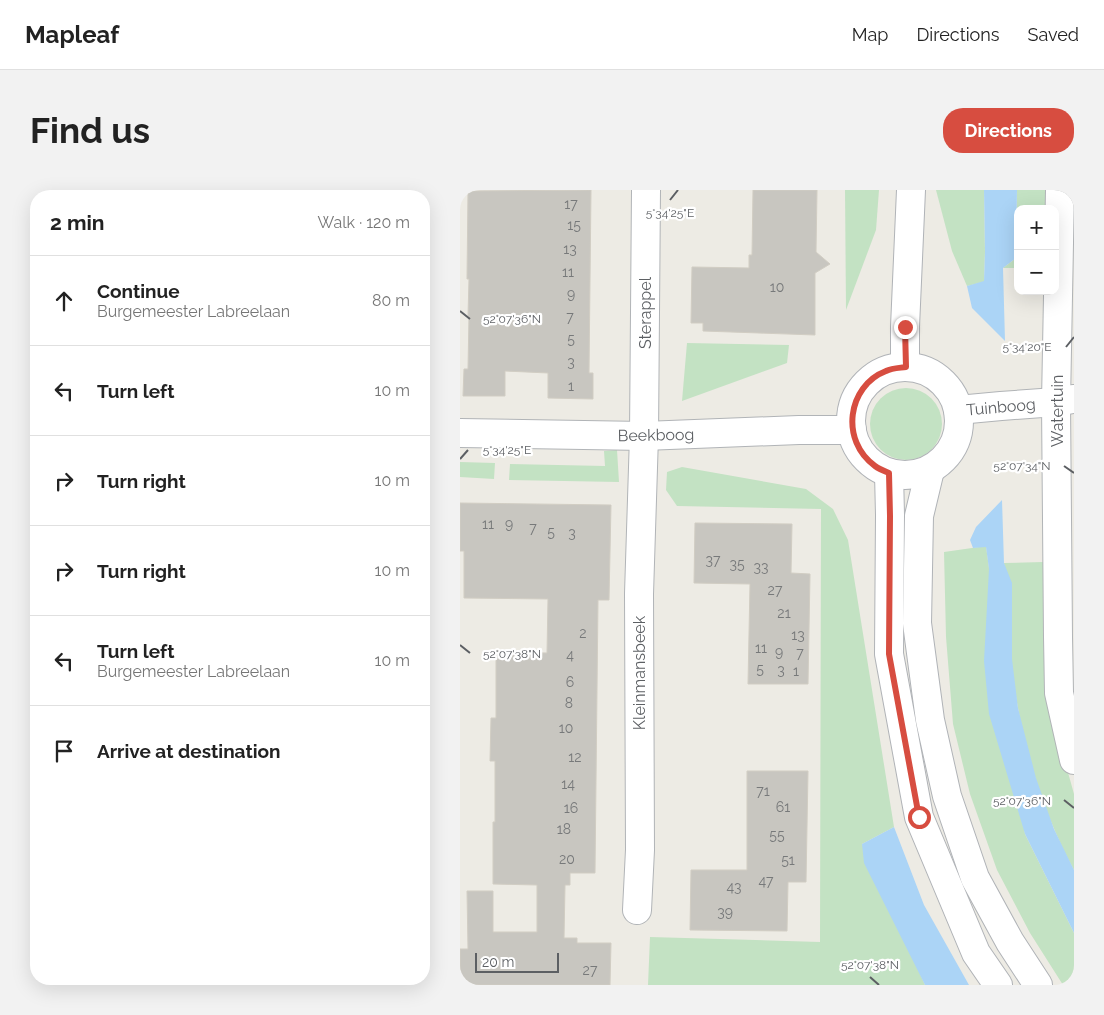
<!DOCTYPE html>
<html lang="en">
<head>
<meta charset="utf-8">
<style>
	:root { --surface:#fff; --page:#f2f2f2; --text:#222; --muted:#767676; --line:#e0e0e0; --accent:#d74d40 }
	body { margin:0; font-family:Raleway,sans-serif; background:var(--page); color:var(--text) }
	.controls { position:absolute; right:15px; top:15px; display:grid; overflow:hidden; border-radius:10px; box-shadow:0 5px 20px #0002 }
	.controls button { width:45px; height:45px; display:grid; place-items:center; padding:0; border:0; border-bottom:1px solid var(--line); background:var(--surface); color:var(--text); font:25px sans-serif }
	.scale { position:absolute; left:15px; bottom:12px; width:84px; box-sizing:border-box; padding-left:5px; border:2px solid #5c5f63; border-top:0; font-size:14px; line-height:18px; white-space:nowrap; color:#5c5f63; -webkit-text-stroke:4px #fff; paint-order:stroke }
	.stop { position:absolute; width:15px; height:15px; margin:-11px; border:4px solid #d74d40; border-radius:50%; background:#fff }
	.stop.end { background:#d74d40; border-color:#fff; box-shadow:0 1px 5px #0008 }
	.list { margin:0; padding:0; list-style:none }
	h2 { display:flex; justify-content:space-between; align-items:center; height:65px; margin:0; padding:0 20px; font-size:21px }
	h2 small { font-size:16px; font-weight:400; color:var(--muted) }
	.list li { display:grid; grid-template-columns:32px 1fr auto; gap:15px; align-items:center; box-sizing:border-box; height:90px; padding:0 20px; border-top:1px solid var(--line) }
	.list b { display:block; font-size:19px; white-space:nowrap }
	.list p { margin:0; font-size:16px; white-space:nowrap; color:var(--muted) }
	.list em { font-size:16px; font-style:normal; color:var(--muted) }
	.icon { flex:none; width:28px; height:28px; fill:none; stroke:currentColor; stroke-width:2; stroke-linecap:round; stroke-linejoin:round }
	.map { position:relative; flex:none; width:614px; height:795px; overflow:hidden; border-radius:20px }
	header { display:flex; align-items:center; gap:30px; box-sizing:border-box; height:70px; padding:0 25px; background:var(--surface); border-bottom:1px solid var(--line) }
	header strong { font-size:24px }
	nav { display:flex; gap:28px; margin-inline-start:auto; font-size:18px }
	.intro { display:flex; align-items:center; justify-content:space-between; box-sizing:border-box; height:120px; padding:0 30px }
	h1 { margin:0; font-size:35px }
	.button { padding:12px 22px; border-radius:20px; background:var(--accent); color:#fff; font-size:18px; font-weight:700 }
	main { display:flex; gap:30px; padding:0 30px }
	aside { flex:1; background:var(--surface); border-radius:20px; box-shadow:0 5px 20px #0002 }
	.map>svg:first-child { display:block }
	.green { fill:#c3e2c3 }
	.water { fill:#abd4f6 }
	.building { fill:#c8c6c0; stroke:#d1cdc3 }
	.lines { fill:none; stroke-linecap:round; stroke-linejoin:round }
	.street-casing { stroke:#b1b4b7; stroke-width:30 }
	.secondary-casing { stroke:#b0b3b7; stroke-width:30 }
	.street { stroke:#fff; stroke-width:28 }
	.secondary { stroke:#fff; stroke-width:28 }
	.route { stroke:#d74d40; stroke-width:6 }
	.ticks { fill:none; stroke:#5c5f63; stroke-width:2 }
	.labels { text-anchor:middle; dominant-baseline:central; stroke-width:4.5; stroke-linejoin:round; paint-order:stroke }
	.number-label { font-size:14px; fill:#77797a }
	.street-label { font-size:16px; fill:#5c5f63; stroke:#fff }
	.ticks-label { font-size:12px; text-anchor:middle; fill:#5c5f63; stroke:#fff; stroke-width:4.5; stroke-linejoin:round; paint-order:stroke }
</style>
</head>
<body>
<header>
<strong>Mapleaf</strong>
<nav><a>Map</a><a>Directions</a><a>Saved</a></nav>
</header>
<div class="intro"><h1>Find us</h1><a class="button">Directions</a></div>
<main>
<aside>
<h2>2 min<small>Walk · 120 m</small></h2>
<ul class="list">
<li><svg class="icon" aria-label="ahead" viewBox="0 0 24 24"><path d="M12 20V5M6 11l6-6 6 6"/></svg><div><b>Continue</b><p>Burgemeester Labreelaan</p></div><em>80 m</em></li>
<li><svg class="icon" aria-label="left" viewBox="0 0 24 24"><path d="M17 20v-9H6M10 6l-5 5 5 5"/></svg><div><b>Turn left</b></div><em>10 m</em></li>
<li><svg class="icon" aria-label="right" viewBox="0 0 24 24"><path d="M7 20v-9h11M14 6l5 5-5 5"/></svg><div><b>Turn right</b></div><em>10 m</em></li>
<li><svg class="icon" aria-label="right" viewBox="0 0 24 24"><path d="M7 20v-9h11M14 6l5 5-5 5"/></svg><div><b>Turn right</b></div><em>10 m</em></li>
<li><svg class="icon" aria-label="left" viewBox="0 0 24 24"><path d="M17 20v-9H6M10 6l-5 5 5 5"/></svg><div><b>Turn left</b><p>Burgemeester Labreelaan</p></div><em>10 m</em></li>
<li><svg class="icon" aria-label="arrive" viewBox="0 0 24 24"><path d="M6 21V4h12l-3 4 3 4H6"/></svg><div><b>Arrive at destination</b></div></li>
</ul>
</aside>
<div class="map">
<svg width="614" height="795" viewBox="0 0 614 795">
	<rect width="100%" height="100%" fill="#edebe4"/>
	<g class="green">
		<path d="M385,0H419L416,40L386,120Z"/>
		<path d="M476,0H524L525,62L524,92L507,96L492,61Z"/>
		<path d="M557,0H587L586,19H558V78H543L556,68Z"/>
		<path d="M227,153L329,155L327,173L222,211Z"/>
		<circle cx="446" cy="234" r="36"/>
		<path d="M157,260L159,292L49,290L50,274L145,276L144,261Z"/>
		<path d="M0,272L35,273L34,289L0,287Z"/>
		<path d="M222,277L346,299L373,319L388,350L434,637L402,654L465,795H188L190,747L360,752L361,319L217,316L206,300L207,282Z"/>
		<path d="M526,356L565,644L614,743V795H603L570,743L537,680L510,604L493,534L486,447L484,362Z"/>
		<path d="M583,372L584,469L589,514L614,604V680C587,631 568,572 558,518C549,470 548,421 544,373Z"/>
	</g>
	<g class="water">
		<path d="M524,0H557L556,68L543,78L545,151L512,118L507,96L524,91L525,62Z"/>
		<path d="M542,310L544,373L552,393V469L558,518L576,588L594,639L614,680V743L565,644L529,524L524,471L529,379L526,357L513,358L510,350L516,337Z"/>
		<path d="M434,637L464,715L509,795H465L404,673L402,654Z"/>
	</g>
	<g class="building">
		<path d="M131,0L129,183H133V209L88,208V183L45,181V206H3L4,179H8L9,126H8L9,89H7L8,1Z"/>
		<path d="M293,0H357L356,62L370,74L355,83V145L243,141V133H231L232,77L289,78V65H292Z"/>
		<path d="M0,313L151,315L149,410H138L135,683H110V695H105L104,748H117V753H151L150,795H0V759H8L7,701H33V742H77V695L33,694V632H35V571H30L31,528H36V462L87,463L88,409L4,408V361H0Z"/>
		<path d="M235,333L332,334L331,383L350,384L348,494H288L290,394L234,393Z"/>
		<path d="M287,581H348L346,692H328L327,741L230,740L231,680H287Z"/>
	</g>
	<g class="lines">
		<defs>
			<g id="street">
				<path d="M600,0L596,212L598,447L599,503L614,570"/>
				<path d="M498,220L541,216L596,212L613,209"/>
				<path d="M0,243L184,246L339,240H392"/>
				<path d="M177,720L180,660L179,404L184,246L186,0"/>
			</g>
			<g id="secondary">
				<path d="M445,177V137L451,0"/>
				<circle cx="445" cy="231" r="54"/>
				<path d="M470,280L459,326L457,433L470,530L487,606L515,688L550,752L578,795"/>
				<path d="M429,283L430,325L429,464L459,627L516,763L538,795"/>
			</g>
		</defs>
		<use href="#street" class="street-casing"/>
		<use href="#secondary" class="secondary-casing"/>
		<use href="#street" class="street"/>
		<use href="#secondary" class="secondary"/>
	</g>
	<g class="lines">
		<path class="route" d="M445,137L446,177C439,178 432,178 426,181C387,196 380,251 415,276C419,279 424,281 429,283L430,326L429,464L459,627"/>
	</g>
	<path class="ticks" d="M210,10L218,0M0,121L10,129M606,157L614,147M0,269L8,260M604,276L614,283M0,455L10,463M604,610L614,618M410,787L419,795"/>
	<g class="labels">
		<g class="number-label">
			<text x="111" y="14">17</text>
			<text x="114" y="35">15</text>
			<text x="110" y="59">13</text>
			<text x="108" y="82">11</text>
			<text x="317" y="97">10</text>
			<text x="111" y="104">9</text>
			<text x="110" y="127">7</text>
			<text x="111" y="149">5</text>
			<text x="111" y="172">3</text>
			<text x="111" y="196">1</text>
			<text x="28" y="334">11</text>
			<text x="49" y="334">9</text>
			<text x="73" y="338">7</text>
			<text x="91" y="342">5</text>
			<text x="112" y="343">3</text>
			<text x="253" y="370">37</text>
			<text x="277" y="374">35</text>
			<text x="301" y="377">33</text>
			<text x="315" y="400">27</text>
			<text x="324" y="423">21</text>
			<text x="123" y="443">2</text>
			<text x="338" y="445">13</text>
			<text x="301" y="458">11</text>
			<text x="319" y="462">9</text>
			<text x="340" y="463">7</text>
			<text x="110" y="465">4</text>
			<text x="300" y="479">5</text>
			<text x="321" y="480">3</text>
			<text x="336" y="481">1</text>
			<text x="110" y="492">6</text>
			<text x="109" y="513">8</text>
			<text x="106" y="538">10</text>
			<text x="115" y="567">12</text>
			<text x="108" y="594">14</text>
			<text x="303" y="601">71</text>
			<text x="323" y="617">61</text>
			<text x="111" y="618">16</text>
			<text x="104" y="639">18</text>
			<text x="317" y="645">55</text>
			<text x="107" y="669">20</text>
			<text x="328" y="670">51</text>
			<text x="306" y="691">47</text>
			<text x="274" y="697">43</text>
			<text x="265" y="722">39</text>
			<text x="130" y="780">27</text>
		</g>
		<g class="street-label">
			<text transform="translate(185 123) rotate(-90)">Sterappel</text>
			<text transform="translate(541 217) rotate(-5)">Tuinboog</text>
			<text transform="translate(597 221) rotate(-90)">Watertuin</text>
			<text transform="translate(196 245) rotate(-1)">Beekboog</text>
			<text transform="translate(179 483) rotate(-90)">Kleinmansbeek</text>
		</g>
	</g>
	<g class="ticks-label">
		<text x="210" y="27">5°34'25"E</text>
		<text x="52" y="133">52°07'36"N</text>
		<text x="567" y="161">5°34'20"E</text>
		<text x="47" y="264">5°34'25"E</text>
		<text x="562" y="280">52°07'34"N</text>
		<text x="52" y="468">52°07'38"N</text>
		<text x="562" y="615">52°07'36"N</text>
		<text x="410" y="779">52°07'38"N</text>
	</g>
</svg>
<div class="controls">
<button>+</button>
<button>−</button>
</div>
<div class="scale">20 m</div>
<div class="stop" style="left:459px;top:627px"></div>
<div class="stop end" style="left:445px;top:137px"></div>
</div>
</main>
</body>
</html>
